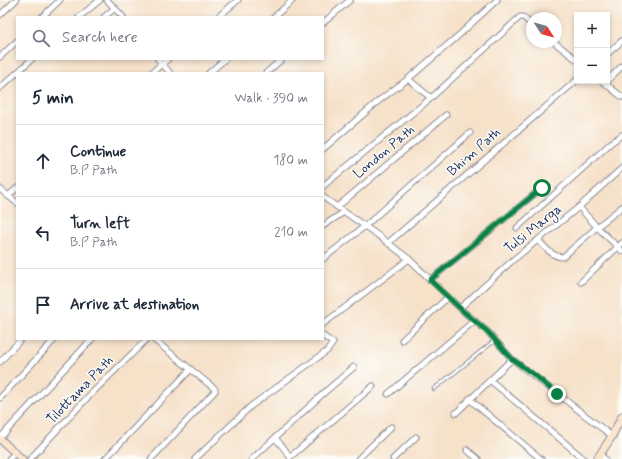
<!DOCTYPE html>
<html lang="en">
<head>
<meta charset="utf-8">
<style>
	:root { --surface:#fff; --page:#f2f2f3; --text:#1f2937; --muted:#747a83; --line:#e0e1e3 }
	body { margin:0; font-family:Mynerve,sans-serif; background:var(--page); color:var(--text) }
	.controls { position:absolute; right:12px; top:12px; display:grid; overflow:hidden; border-radius:0px; box-shadow:0 2px 6px #0003 }
	.controls button { width:36px; height:36px; display:grid; place-items:center; padding:0; border:0; border-bottom:1px solid var(--line); background:var(--surface); color:var(--text); font:20px sans-serif }
	.compass { position:absolute; left:526px; top:12px; width:36px; height:36px; border-radius:50%; background:var(--surface); box-shadow:0 2px 6px #0003; rotate:126deg }
	.stop { position:absolute; width:12px; height:12px; margin:-9px; border:3px solid #0b8043; border-radius:50%; background:#fff }
	.stop.end { background:#0b8043; border-color:#fff; box-shadow:0 1px 4px #0008 }
	.list { margin:0; padding:0; list-style:none }
	h2 { display:flex; justify-content:space-between; align-items:center; height:52px; margin:0; padding:0 16px; font-size:17px }
	h2 small { font-size:13px; font-weight:400; color:var(--muted) }
	.list li { display:grid; grid-template-columns:26px 1fr auto; gap:12px; align-items:center; box-sizing:border-box; height:72px; padding:0 16px; border-top:1px solid var(--line) }
	.list b { display:block; font-size:15px; white-space:nowrap }
	.list p { margin:0; font-size:13px; white-space:nowrap; color:var(--muted) }
	.list em { font-size:13px; font-style:normal; color:var(--muted) }
	.icon { flex:none; width:22px; height:22px; fill:none; stroke:currentColor; stroke-width:2; stroke-linecap:round; stroke-linejoin:round }
	.map { position:relative; flex:none; width:622px; height:459px; overflow:hidden }
	.search { position:absolute; background:var(--surface); box-shadow:0 2px 6px #0003; left:16px; top:16px; width:308px; height:44px; display:flex; align-items:center; gap:10px; box-sizing:border-box; padding:0 14px; border-radius:0px; color:var(--muted); font-size:15px }
	.panel { position:absolute; background:var(--surface); box-shadow:0 2px 6px #0003; left:16px; top:72px; width:308px; height:268px; border-radius:0px }
	.map>svg:first-child { display:block }
	.lines { fill:none; stroke-linecap:round; stroke-linejoin:round }
	.lane-casing { stroke:#888894; stroke-width:4.5 }
	.street-casing { stroke:#888894; stroke-width:7 }
	.secondary-casing { stroke:#888894; stroke-width:9 }
	.lane { stroke:#fff; stroke-width:2.5 }
	.street { stroke:#fff; stroke-width:5 }
	.secondary { stroke:#fbe5cf; stroke-width:7 }
	.route { stroke:#0b8043; stroke-width:5 }
	.labels { text-anchor:middle; dominant-baseline:central; stroke-width:3; stroke-linejoin:round; paint-order:stroke }
	.street-label { font-size:14px; fill:#1b2f5e; stroke:#fdfcf7 }
</style>
</head>
<body>
<div class="map">
<svg width="622" height="459" viewBox="0 0 622 459">
	<rect width="100%" height="100%" fill="#fdfcf7"/>
	<filter id="ink" filterUnits="userSpaceOnUse"><feTurbulence type="fractalNoise" baseFrequency=".025" numOctaves="2"/><feDisplacementMap in="SourceGraphic" scale="8" xChannelSelector="R" yChannelSelector="G"/><feConvolveMatrix kernelMatrix="1 2 1 2 8 2 1 2 1" color-interpolation-filters="sRGB"/></filter>
	<filter id="wash" filterUnits="userSpaceOnUse"><feTurbulence type="fractalNoise" baseFrequency=".012" numOctaves="4" result="noise"/><feDisplacementMap in="SourceGraphic" scale="16" xChannelSelector="R" yChannelSelector="G"/><feGaussianBlur stdDeviation="0.9" result="paint"/><feColorMatrix in="noise" values="0 0 0 0 0 0 0 0 0 0 0 0 0 0 0 0 0 1.4 0 .05"/><feComposite in="paint" operator="in"/></filter>
	<g filter="url(#wash)">
		<rect width="100%" height="100%" fill="#f6e1c9"/>
	</g>
	<g filter="url(#ink)">
		<g class="lines">
			<defs>
				<path id="lane" d="M434,389L494,341"/>
				<g id="street">
					<path d="M107,0L123,17"/>
					<path d="M0,15L16,0"/>
					<path d="M42,17L60,0"/>
					<path d="M79,17L100,0"/>
					<path d="M104,17L115,8"/>
					<path d="M218,17L238,0"/>
					<path d="M274,17L293,0"/>
					<path d="M323,23L350,0"/>
					<path d="M554,42L577,60"/>
					<path d="M607,54L622,41"/>
					<path d="M0,57L17,41"/>
					<path d="M158,59L170,73"/>
					<path d="M151,73L168,59"/>
					<path d="M209,73L225,59"/>
					<path d="M266,73L282,59"/>
					<path d="M602,81L622,97"/>
					<path d="M607,81L622,66"/>
					<path d="M0,88L32,59"/>
					<path d="M431,98L520,17H523L532,25"/>
					<path d="M323,149L381,99L408,79L458,36L497,0"/>
					<path d="M323,186L431,98L408,79"/>
					<path d="M0,189L17,203"/>
					<path d="M8,196L17,188"/>
					<path d="M323,197L379,236L409,259L464,312L488,332L512,359L612,436"/>
					<path d="M337,207L446,115"/>
					<path d="M622,207L597,227L622,251"/>
					<path d="M323,226L344,212"/>
					<path d="M517,228L612,142L622,135"/>
					<path d="M538,240C545,247 552,257 563,257L597,227L579,207"/>
					<path d="M388,243L577,80"/>
					<path d="M323,259L365,226L470,133"/>
					<path d="M430,280L542,188"/>
					<path d="M581,282L622,243"/>
					<path d="M460,308L513,260L579,207L622,168"/>
					<path d="M323,324L409,259"/>
					<path d="M402,340L448,297"/>
					<path d="M0,362L21,339"/>
					<path d="M490,380L584,459"/>
					<path d="M388,394L474,321"/>
					<path d="M0,398L55,339"/>
					<path d="M469,399L541,459"/>
					<path d="M456,413L512,359"/>
					<path d="M0,438L92,339"/>
					<path d="M275,438L283,447L290,457L373,386"/>
					<path d="M467,450L478,459"/>
					<path d="M600,455L605,459"/>
					<path d="M9,459L15,453"/>
					<path d="M30,459L88,397L147,339"/>
					<path d="M105,459L191,369"/>
					<path d="M151,459L215,391V389L153,339"/>
					<path d="M195,459L251,406L327,351L333,343L323,336"/>
					<path d="M252,459L326,391L354,367"/>
					<path d="M358,459L391,427"/>
					<path d="M393,459L416,437"/>
				</g>
				<g id="secondary">
					<path d="M0,439L22,459"/>
					<path d="M597,459L612,436L622,416"/>
				</g>
			</defs>
			<use href="#lane" class="lane-casing"/>
			<use href="#street" class="street-casing"/>
			<use href="#secondary" class="secondary-casing"/>
			<use href="#lane" class="lane"/>
			<use href="#street" class="street"/>
			<use href="#secondary" class="secondary"/>
		</g>
	</g>
	<g class="lines" filter="url(#ink)">
		<path class="route" d="M542,188L430,280L464,312L488,332L512,359L533,374L557,394"/>
	</g>
	<g class="labels">
		<g class="street-label">
			<text transform="translate(384 152) rotate(-40)">London Path</text>
			<text transform="translate(474 152) rotate(-41)">Bhim Path</text>
			<text transform="translate(533 229) rotate(-39)">Tulsi Marga</text>
			<text transform="translate(80 390) rotate(-46)">Tilottama Path</text>
		</g>
	</g>
</svg>
<div class="controls">
<button>+</button>
<button>−</button>
</div>
<svg class="compass" viewBox="-18 -18 36 36"><path d="M0-13l5 13h-10z" fill="#e53935"/><path d="M0 13l5-13h-10z" fill="#747a83"/></svg>
<div class="stop" style="left:542px;top:188px"></div>
<div class="stop end" style="left:557px;top:394px"></div>
<div class="search"><svg class="icon" aria-label="search" viewBox="0 0 24 24"><circle cx="10" cy="10" r="6"/><path d="M15 15l6 6"/></svg>Search here</div>
<section class="panel">
<h2>5 min<small>Walk · 390 m</small></h2>
<ul class="list">
<li><svg class="icon" aria-label="ahead" viewBox="0 0 24 24"><path d="M12 20V5M6 11l6-6 6 6"/></svg><div><b>Continue</b><p>B.P Path</p></div><em>180 m</em></li>
<li><svg class="icon" aria-label="left" viewBox="0 0 24 24"><path d="M17 20v-9H6M10 6l-5 5 5 5"/></svg><div><b>Turn left</b><p>B.P Path</p></div><em>210 m</em></li>
<li><svg class="icon" aria-label="arrive" viewBox="0 0 24 24"><path d="M6 21V4h12l-3 4 3 4H6"/></svg><div><b>Arrive at destination</b></div></li>
</ul>
</section>
</div>
</body>
</html>
